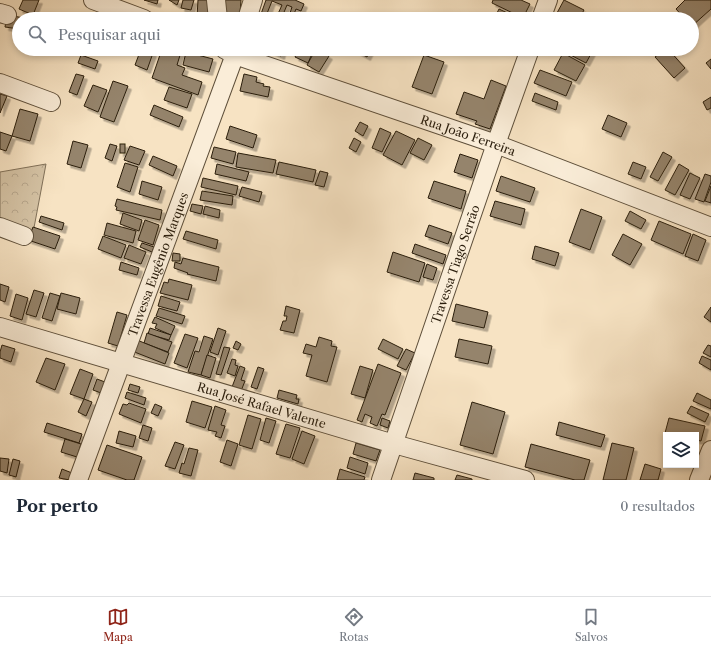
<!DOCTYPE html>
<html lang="pt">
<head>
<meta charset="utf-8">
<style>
	:root { --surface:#fff; --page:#f6f6f7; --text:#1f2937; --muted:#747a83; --line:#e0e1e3; --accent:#8f2418 }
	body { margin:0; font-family:"Libre Caslon Text",serif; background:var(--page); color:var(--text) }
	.controls { position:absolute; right:12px; bottom:12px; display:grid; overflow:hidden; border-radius:0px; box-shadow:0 2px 6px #0003 }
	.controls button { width:36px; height:36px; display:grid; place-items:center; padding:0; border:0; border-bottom:1px solid var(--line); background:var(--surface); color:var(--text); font:20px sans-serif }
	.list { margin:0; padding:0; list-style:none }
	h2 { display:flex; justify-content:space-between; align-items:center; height:52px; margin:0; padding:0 16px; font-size:17px }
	h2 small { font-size:13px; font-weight:400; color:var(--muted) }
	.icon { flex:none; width:22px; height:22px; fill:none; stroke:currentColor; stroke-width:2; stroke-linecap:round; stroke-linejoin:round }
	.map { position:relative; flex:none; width:711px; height:480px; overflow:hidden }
	.search { position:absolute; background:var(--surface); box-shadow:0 2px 6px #0003; left:12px; right:12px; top:12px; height:44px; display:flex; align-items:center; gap:10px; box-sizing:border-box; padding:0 14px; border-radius:22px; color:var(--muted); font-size:15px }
	.sheet { height:116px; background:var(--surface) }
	nav { display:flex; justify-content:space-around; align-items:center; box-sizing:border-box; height:56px; border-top:1px solid var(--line); background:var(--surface); font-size:11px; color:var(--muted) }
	nav a { display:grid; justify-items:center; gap:2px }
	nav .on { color:var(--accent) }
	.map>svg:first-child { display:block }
	.forest { fill:url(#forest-crowns); stroke:#807058 }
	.building { fill:#95846c; stroke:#2b1e0d; filter:url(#shadow) }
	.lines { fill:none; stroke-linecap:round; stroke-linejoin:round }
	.minor-casing { stroke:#5e4f3a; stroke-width:20 }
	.minor { stroke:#faedd8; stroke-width:18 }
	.labels { text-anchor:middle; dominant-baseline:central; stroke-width:3; stroke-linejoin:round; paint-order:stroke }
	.street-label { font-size:12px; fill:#2b1e0d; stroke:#faedd8 }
</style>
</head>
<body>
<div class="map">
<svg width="711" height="480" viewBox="0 0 711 480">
	<defs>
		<pattern id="forest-crowns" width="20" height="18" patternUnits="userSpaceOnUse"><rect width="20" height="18" fill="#d4c2a4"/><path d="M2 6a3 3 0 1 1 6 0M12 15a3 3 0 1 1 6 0" fill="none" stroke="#b6a68c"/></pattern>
		<filter id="shadow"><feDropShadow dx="3.5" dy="3.5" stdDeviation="0" flood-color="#0004"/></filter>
	</defs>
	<rect width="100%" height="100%" fill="#f7e3c3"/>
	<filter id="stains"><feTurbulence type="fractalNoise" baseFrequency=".005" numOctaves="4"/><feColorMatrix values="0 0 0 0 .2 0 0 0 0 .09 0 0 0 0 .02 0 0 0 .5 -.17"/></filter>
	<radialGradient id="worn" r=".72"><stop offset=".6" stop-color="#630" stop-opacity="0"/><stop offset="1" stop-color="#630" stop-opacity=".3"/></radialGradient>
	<path class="forest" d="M46,164L33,233L0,221V172Z"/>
	<g class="building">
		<path d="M23,0H39L33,15L19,9Z"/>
		<path d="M144,0H158L157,4Z"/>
		<path d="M169,0H179L177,5Z"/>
		<path d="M183,0H194L191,10L181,8Z"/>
		<path d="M198,0H209L208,18L197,17Z"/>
		<path d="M225,0H241L240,14L224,13Z"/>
		<path d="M266,0H295L304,4L301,11L296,9L292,19H288L292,7L287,5L282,17L277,16L282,5L272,1L266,16L261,14Z"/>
		<path d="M493,0H521L530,4L523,18L492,3Z"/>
		<path d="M564,0L584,10L579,19H570L557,13Z"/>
		<path d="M685,0H711V9L692,26V19H685L676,9Z"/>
		<path d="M499,9L520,19H494Z"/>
		<path d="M7,15L30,19H19V29L5,27Z"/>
		<path d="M141,49L153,53L147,70L135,65Z"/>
		<path d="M162,49H172L181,52L177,65L185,68L182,75L202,82L198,95L152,78Z"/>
		<path d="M271,49H283L281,56L270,51Z"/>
		<path d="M299,49H314L308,63L295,57Z"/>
		<path d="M316,49L329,56L319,72L307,65Z"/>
		<path d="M352,49H371L367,57Z"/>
		<path d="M559,49H591L593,50L586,63Z"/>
		<path d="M665,49H668L685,68L674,78L655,57Z"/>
		<path d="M186,52L213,59L209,72L183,65Z"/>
		<path d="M563,53L585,65L576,81L554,70Z"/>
		<path d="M81,55L98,61L95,69L78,63Z"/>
		<path d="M424,55L444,62L432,94L412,87Z"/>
		<path d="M711,59V69L706,63Z"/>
		<path d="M540,70L572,82L566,96L534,83Z"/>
		<path d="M76,74L84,76L77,95L69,92Z"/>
		<path d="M244,74L257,77L256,82L264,84L263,86L270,87L268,97L240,91Z"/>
		<path d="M491,80L506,86L490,129L475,124L477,121L456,114L464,92L484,99Z"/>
		<path d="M113,81L128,86L114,122L100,117Z"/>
		<path d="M93,85L107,90L98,112L84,106Z"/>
		<path d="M169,87L192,94L187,108L164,100Z"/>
		<path d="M535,93L558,102L556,110L532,101Z"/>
		<path d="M0,94L7,96L0,113Z"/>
		<path d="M711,97V108L707,110L703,102Z"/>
		<path d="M154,105L183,117L179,127L150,115Z"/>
		<path d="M20,109L38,114L30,141L12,136Z"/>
		<path d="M608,115L627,123L621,137L602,129Z"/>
		<path d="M360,122L368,126L363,136L355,131Z"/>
		<path d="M230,126L257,135L253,148L226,139Z"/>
		<path d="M380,128L391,133L382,152L372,148Z"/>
		<path d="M396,131L415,140L402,165L383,155Z"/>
		<path d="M0,132L12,136L6,151L0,149Z"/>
		<path d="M354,138L361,142L356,152L349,148Z"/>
		<path d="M418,138L432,145L424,160L410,153Z"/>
		<path d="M73,141L88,145L81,168L67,164Z"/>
		<path d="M110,144L117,146L112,161L105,158Z"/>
		<rect x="120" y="144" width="5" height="9"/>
		<path d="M130,146L145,151L139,165L124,160Z"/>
		<path d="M214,147L236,152L233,164L211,158Z"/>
		<path d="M663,152L672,157L658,181L650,177Z"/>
		<path d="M238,153L276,160L273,173L236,167Z"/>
		<path d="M460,154L478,160L472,178L454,172Z"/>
		<path d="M153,156L177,166L173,176L149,165Z"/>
		<path d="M279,162L316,170L313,182L276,174Z"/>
		<path d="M633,162L646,167L641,179L628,174Z"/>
		<path d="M125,163L138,167L130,192L117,187Z"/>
		<path d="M217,164L249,172L246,181L215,174Z"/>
		<path d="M679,164L689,170L675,195L665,190Z"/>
		<path d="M320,171L328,173L324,187L315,185Z"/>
		<path d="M690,173L700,178L690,199L680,195Z"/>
		<path d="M705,174L711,176V182L704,202L695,199Z"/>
		<path d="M501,176L535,188L530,202L496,191Z"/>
		<path d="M203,178L238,186L236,195L201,187Z"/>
		<path d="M142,181L162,187L158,200L139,194Z"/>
		<path d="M434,181L466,191L461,209L428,198Z"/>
		<path d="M711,186V203L705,201Z"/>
		<path d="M242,187L262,192L259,202L239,196Z"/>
		<path d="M202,191L233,196L232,205L200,200Z"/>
		<path d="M117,199L162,210L160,220L116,210L117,207L115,206Z"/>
		<path d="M495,201L525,209L521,225L490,216Z"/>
		<path d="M192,204L203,206L201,214L190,211Z"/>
		<path d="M205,206L220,210L219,218L203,214Z"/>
		<path d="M581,209L602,217L590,250L569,242Z"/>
		<path d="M630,211L646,220L641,229L625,221Z"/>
		<path d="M123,213L142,220L139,231L120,224Z"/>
		<path d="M41,216L64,223L62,230L39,222Z"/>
		<path d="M145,220L159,225L153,245L138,240Z"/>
		<path d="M659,221L691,234L683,254L651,240Z"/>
		<path d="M107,223L136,231L133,243L104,235Z"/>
		<path d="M429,225L452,233L448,244L425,236Z"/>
		<path d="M33,227L60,236L55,249L28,240Z"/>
		<path d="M186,231L218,240L216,249L183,239Z"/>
		<path d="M623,234L642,244L630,265L612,255Z"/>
		<path d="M693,234L706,240L698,261L685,256Z"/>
		<path d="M103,236L126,245L121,258L98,249Z"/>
		<path d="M142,243L154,247L152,252L140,247Z"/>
		<path d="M415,244L446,255L443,264L412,253Z"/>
		<path d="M129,245L146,252L141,264L124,258Z"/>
		<path d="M535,246L559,253L555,266L532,259Z"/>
		<path d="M393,252L425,263L419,282L387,272Z"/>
		<path d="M173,253L180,254V261H172Z"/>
		<path d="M183,258L219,267L216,281L187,274L188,273L174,268L175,262L181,264Z"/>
		<path d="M121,262L139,268L137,275L119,270Z"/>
		<path d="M427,264L437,268L433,280L423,277Z"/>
		<path d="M169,279L192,285L188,300L160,293L164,282L168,283Z"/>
		<path d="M0,284L9,287L5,302L0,300Z"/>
		<path d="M34,290L44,293L36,317L26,314Z"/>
		<path d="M50,293L60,296L52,321L42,318Z"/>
		<path d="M61,293L80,298L76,314L57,309Z"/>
		<path d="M16,294L28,298L22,320L10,316Z"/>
		<path d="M161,296L180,302L177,311L158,306Z"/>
		<path d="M456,304L488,312L484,328L452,321Z"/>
		<path d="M286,306L300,310L294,333L280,330L283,321H286L287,316H284Z"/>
		<path d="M711,307V322L704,317Z"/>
		<path d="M159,308L185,316L182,324L156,316Z"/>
		<path d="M117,312L127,315L118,346L108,343Z"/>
		<path d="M155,317L175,326L171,335L155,328L157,324L152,323Z"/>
		<path d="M150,328L171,335L169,340L148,334Z"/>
		<path d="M218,328L226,331L218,355L210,352Z"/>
		<path d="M147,333L172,342L168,352L144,343Z"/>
		<path d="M185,334L198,338L187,368L174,363Z"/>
		<path d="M204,336L213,339L201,375L188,372L195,351L199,352Z"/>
		<path d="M319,337L332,341L331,346L337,347L327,382L306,376L312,355L303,353L306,344L316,347Z"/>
		<path d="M383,339L403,349L398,359L378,349Z"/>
		<path d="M459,339L492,346L488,364L455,357Z"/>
		<path d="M137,340L169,353L165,364L132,351Z"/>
		<path d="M236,341L241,344L238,350L233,348Z"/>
		<path d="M2,345L15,349L11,362L0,358V352Z"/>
		<path d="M708,345L711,346V357L703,353Z"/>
		<path d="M224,347L230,348L221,375L216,374Z"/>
		<path d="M406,349L415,353L406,370L397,366Z"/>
		<path d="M207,355L216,358L210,378L201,375Z"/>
		<path d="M702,356L711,360V370L699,363Z"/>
		<path d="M46,358L65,364L55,390L36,382Z"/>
		<path d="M232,359L236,360L235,365L238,366L235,376L227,373Z"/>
		<path d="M378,364L401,373L385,415L382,414L377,426L370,423L372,417L365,414L362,422L357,420Z"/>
		<path d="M240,366L245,368L241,380L245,381L241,391L232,387Z"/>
		<path d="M360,366L373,370L365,398L351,394Z"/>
		<path d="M258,367L264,369L257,389L251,387Z"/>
		<path d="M80,369L93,374L84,399L70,394Z"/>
		<path d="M97,379L105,382L101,393L93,390Z"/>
		<path d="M130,384L140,387L138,393L128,390Z"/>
		<path d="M279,390L297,395L296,399H299L298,404L277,398Z"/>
		<path d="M127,392L146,398L144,405L125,398Z"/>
		<path d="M697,393L711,400V409L693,401Z"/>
		<path d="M84,399L92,402L86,416L78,412Z"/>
		<path d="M192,401L212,407L205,428L186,422Z"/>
		<path d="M472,402L505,412L493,454L460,445Z"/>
		<path d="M129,403L146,409L141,423L119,414L123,404L127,405Z"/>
		<path d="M155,404L162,407L158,416L151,413Z"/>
		<path d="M215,406L226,410L221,425L225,426L221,438L215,436L217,432L208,430Z"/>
		<path d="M691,406L709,414L705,422L687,413Z"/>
		<path d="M248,415L261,419L252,449L239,445Z"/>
		<path d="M266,418L276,421L269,443L260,440Z"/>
		<path d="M382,418L390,421L388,428L380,425Z"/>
		<path d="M669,418L705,426L701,441L696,440V435H676L665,433Z"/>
		<path d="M559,422L605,435L601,447L556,435Z"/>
		<path d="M47,423L82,434L79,443L44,432Z"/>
		<path d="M286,424L300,428L290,458L276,454Z"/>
		<path d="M143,425L152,428L148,441L139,438Z"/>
		<path d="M119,431L136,436L133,447L116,443Z"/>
		<path d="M302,431L315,436L304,464L292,459Z"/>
		<path d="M65,439L81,444L77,457L61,452Z"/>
		<path d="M227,440L238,444L231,466L220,462Z"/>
		<path d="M175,442L184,445L175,469L165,466Z"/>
		<path d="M356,443L380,450L376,461L353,454Z"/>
		<path d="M612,443L634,448L626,480H603Z"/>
		<path d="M531,444L590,460L584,480H575L525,467Z"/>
		<path d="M107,445L142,457L134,480H127L98,470Z"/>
		<path d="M189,448L198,450L191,476L179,473L182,463L184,464Z"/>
		<path d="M350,457L368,463L365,474L347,468Z"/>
		<path d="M0,458L9,459L7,473L0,471Z"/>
		<path d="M13,459L20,461L16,477L9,475Z"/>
		<path d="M645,464L661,469L658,480H640Z"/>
		<path d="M62,469L72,473L70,480L59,478Z"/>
		<path d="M340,469L365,477L364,480H337Z"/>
		<path d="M415,473L434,478V480H413Z"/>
		<path d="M457,475L472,479V480H455Z"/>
	</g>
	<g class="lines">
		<defs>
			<g id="minor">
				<path d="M93,0L144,19"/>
				<path d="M216,0L218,19"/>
				<path d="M0,13L7,15"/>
				<path d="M247,19L253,0"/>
				<path d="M541,19L548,0"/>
				<path id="s1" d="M224,49L235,55L496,144L711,227"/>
				<path d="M0,83L51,102"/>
				<path d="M0,227L24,236"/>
				<path id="s2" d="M0,327L394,444L525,480"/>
				<path id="s3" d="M78,480L237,49"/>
				<path id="s4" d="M381,480L496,144L530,49"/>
				<path d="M699,480L711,450"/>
			</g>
		</defs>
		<use href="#minor" class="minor-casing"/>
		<use href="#minor" class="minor"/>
	</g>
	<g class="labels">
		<g class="street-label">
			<text stroke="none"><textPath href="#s1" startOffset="259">Rua João Ferreira</textPath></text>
			<text stroke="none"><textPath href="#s4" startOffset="228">Travessa Tiago Serrão</textPath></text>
			<text stroke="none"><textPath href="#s3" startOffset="230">Travessa Eugênio Marques</textPath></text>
			<text stroke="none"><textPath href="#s2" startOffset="273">Rua José Rafael Valente</textPath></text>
		</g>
	</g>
	<rect width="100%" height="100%" filter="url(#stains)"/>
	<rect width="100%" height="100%" fill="url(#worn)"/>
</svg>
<div class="controls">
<button><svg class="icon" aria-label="layers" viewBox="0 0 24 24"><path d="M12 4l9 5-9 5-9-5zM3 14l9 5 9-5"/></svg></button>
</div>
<div class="search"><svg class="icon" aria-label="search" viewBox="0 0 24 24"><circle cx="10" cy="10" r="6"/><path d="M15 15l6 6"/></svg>Pesquisar aqui</div>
</div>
<section class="sheet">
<h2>Por perto<small>0 resultados</small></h2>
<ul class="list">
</ul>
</section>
<nav>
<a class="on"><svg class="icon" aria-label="map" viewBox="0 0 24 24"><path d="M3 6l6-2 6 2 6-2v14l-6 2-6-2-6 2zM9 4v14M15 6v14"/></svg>Mapa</a>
<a><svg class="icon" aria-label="directions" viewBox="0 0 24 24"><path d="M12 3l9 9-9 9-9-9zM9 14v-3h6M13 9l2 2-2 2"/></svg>Rotas</a>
<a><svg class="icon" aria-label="saved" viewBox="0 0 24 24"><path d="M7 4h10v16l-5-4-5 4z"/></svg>Salvos</a>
</nav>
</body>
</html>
